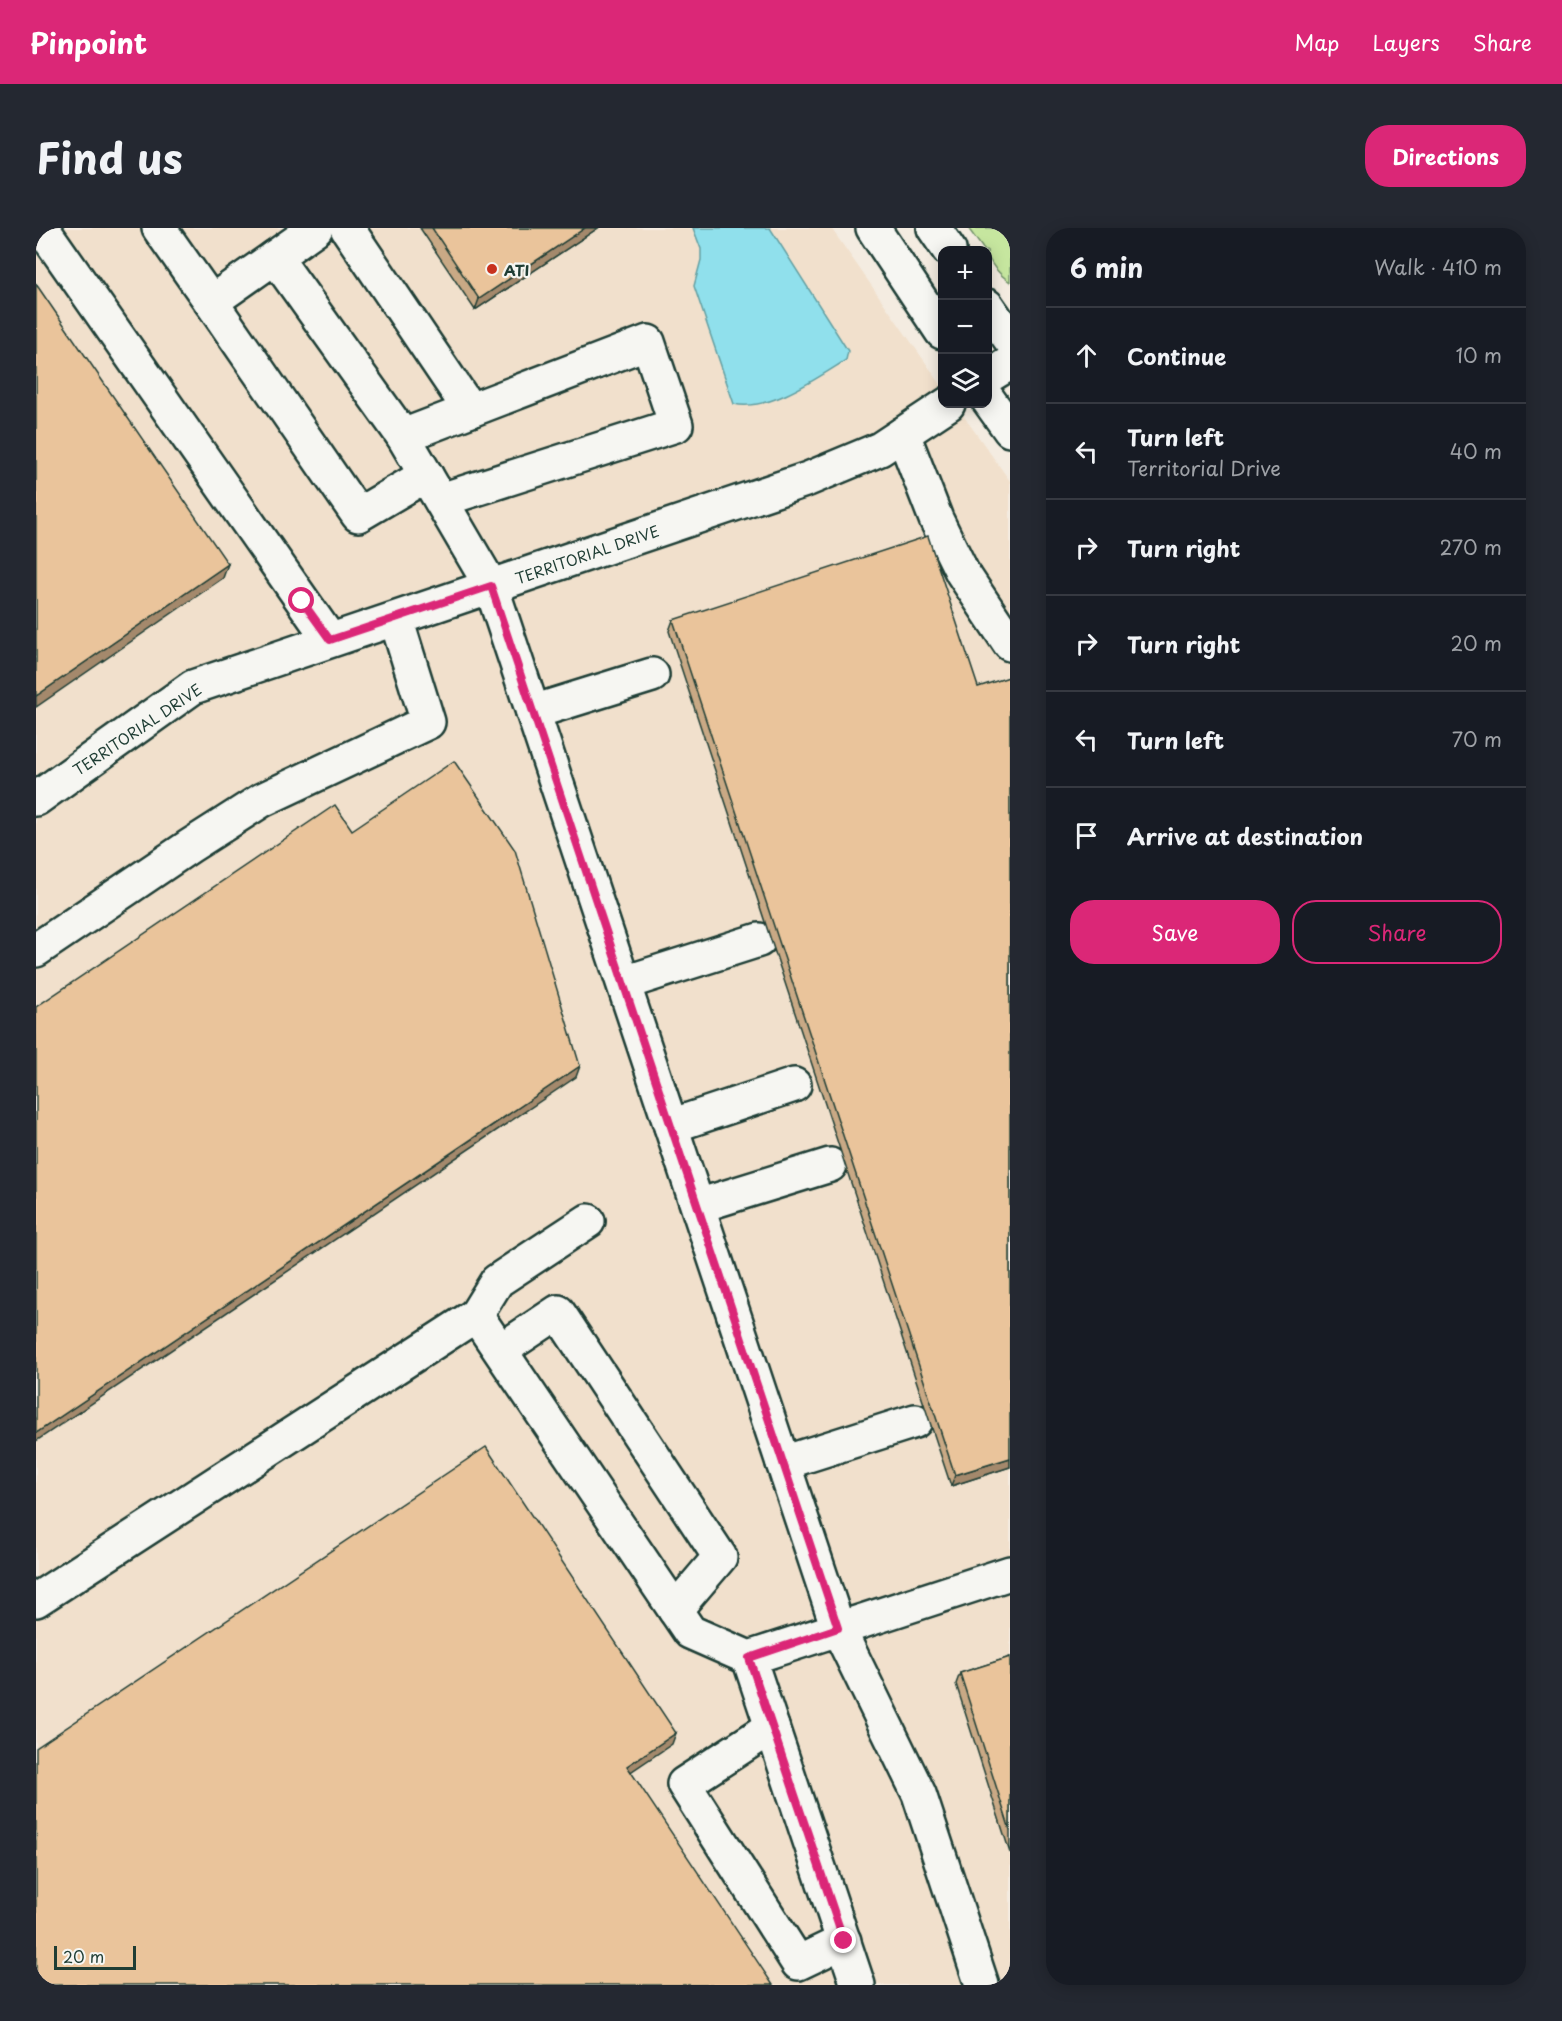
<!DOCTYPE html>
<html lang="en">
<head>
<meta charset="utf-8">
<style>
	:root { --surface:#171b24; --page:#242831; --text:#f1f3f6; --muted:#9ea1a6; --line:#363941; --accent:#db2777 }
	body { margin:0; font-family:"Playpen Sans",sans-serif; background:var(--page); color:var(--text) }
	.controls { position:absolute; right:18px; top:18px; display:grid; overflow:hidden; border-radius:12px; box-shadow:0 3px 15px #0003 }
	.controls button { width:54px; height:54px; display:grid; place-items:center; padding:0; border:0; border-bottom:2px solid var(--line); background:var(--surface); color:var(--text); font:30px sans-serif }
	.scale { position:absolute; left:18px; bottom:15px; width:82px; box-sizing:border-box; padding-left:6px; border:3px solid #1f3d34; border-top:0; font-size:16px; line-height:21px; white-space:nowrap; color:#1f3d34; -webkit-text-stroke:4px #f6f6f2; paint-order:stroke }
	.stop { position:absolute; width:18px; height:18px; margin:-14px; border:4px solid #db2777; border-radius:50%; background:#fff }
	.stop.end { background:#db2777; border-color:#fff; box-shadow:0 2px 6px #0008 }
	.list { margin:0; padding:0; list-style:none }
	h2 { display:flex; justify-content:space-between; align-items:center; height:78px; margin:0; padding:0 24px; font-size:26px }
	h2 small { font-size:20px; font-weight:400; color:var(--muted) }
	.list li { display:grid; grid-template-columns:39px 1fr auto; gap:18px; align-items:center; box-sizing:border-box; height:96px; padding:0 24px; border-top:2px solid var(--line) }
	.list b { display:block; font-size:22px; white-space:nowrap }
	.list p { margin:0; font-size:20px; white-space:nowrap; color:var(--muted) }
	.list em { font-size:20px; font-style:normal; color:var(--muted) }
	.actions { display:flex; gap:12px; padding:18px 24px }
	.actions a { flex:1; padding:14px 0; border:2px solid var(--accent); border-radius:24px; text-align:center; font-size:21px; color:var(--accent) }
	.actions .main { background:var(--accent); color:#fff }
	.icon { flex:none; width:33px; height:33px; fill:none; stroke:currentColor; stroke-width:2; stroke-linecap:round; stroke-linejoin:round }
	.map { position:relative; flex:none; width:974px; height:1757px; overflow:hidden; border-radius:24px }
	header { display:flex; align-items:center; gap:36px; box-sizing:border-box; height:84px; padding:0 30px; background:var(--accent); color:#fff }
	header strong { font-size:28px }
	nav { display:flex; gap:33px; margin-inline-start:auto; font-size:21px }
	.intro { display:flex; align-items:center; justify-content:space-between; box-sizing:border-box; height:144px; padding:0 36px }
	h1 { margin:0; font-size:42px }
	.button { padding:15px 27px; border-radius:24px; background:var(--accent); color:#fff; font-size:21px; font-weight:700 }
	main { display:flex; gap:36px; padding:0 36px }
	aside { flex:1; background:var(--surface); border-radius:24px; box-shadow:0 3px 15px #0003 }
	.map>svg:first-child { display:block }
	.built { fill:#f1e0cc }
	.green { fill:#c6e69f; stroke:#72926a; stroke-width:1.5 }
	.water { fill:#90e0ec; stroke:#639fa2; stroke-width:1.5 }
	.lines { fill:none; stroke-linecap:round; stroke-linejoin:round }
	.minor-casing { stroke:#1f3d34; stroke-width:38 }
	.path { stroke:#1f3d34; stroke-width:4; stroke-dasharray:1.5 4.5; stroke-linecap:butt }
	.minor { stroke:#f6f6f2; stroke-width:33 }
	.wall { fill:#c9a985; stroke:#1f3d34; stroke-width:1.5 }
	.shaded-wall { fill:#a4896c; stroke:#1f3d34; stroke-width:1.5 }
	.building { fill:#eac49b; stroke:#1f3d34; stroke-width:1.5 }
	.route { stroke:#db2777; stroke-width:8 }
	.poi-dot { fill:#c8321e; stroke:#f6f6f2; stroke-width:2 }
	.labels { text-anchor:middle; dominant-baseline:central; stroke-width:4.5; stroke-linejoin:round; paint-order:stroke }
	.poi-label { font-size:15px; font-weight:bold; fill:#1f3d34; stroke:#f6f6f2; text-anchor:start }
	.street-label { font-size:15px; fill:#1f3d34; stroke:#f6f6f2 }
</style>
</head>
<body>
<header>
<strong>Pinpoint</strong>
<nav><a>Map</a><a>Layers</a><a>Share</a></nav>
</header>
<div class="intro"><h1>Find us</h1><a class="button">Directions</a></div>
<main>
<div class="map">
<svg width="974" height="1757" viewBox="0 0 974 1757">
	<rect width="100%" height="100%" fill="#f4ece1"/>
	<filter id="ink" filterUnits="userSpaceOnUse"><feTurbulence type="fractalNoise" baseFrequency=".0167" numOctaves="2"/><feDisplacementMap in="SourceGraphic" scale="12" xChannelSelector="R" yChannelSelector="G"/><feConvolveMatrix kernelMatrix="1 2 1 2 8 2 1 2 1" color-interpolation-filters="sRGB"/></filter>
	<g filter="url(#ink)">
		<path class="built" d="M0,0H795L906,158V176H919L974,253V1757H0Z"/>
		<path class="green" d="M932,0H974V54C964,47 952,35 951,22H948Z"/>
		<path class="water" d="M657,0H734L812,123L810,132C781,150 733,184 698,176L658,58L665,32V21Z"/>
		<g class="lines">
			<defs>
				<g id="minor">
					<path d="M6,0L294,412"/>
					<path d="M123,0L175,74L239,29L367,208L455,358L802,1400L883,1566L946,1757"/>
					<path d="M311,0L434,182"/>
					<path d="M837,0L906,104"/>
					<path d="M898,0L913,22"/>
					<path d="M239,29L280,0"/>
					<path d="M175,74L322,287L390,247"/>
					<path d="M951,78L974,111"/>
					<path d="M951,149L974,135"/>
					<path d="M951,170L974,202"/>
					<path d="M867,206L900,291L926,344L974,416"/>
					<path d="M367,208L612,114L640,197L405,272"/>
					<path d="M497,484L616,447"/>
					<path d="M0,571L157,459L772,251L844,221L912,176"/>
					<path d="M0,722L154,618L226,572L392,494L360,391"/>
					<path d="M588,755L723,712"/>
					<path d="M635,898L758,857"/>
					<path d="M662,978L794,937"/>
					<path d="M440,1087L461,1053L552,993"/>
					<path d="M465,1122L522,1084L684,1329L639,1382"/>
					<path d="M747,1235L879,1193"/>
					<path d="M0,1372L440,1087L654,1404L713,1430L974,1345"/>
					<path d="M713,1430L822,1757"/>
					<path d="M736,1499L648,1556L762,1735L808,1713"/>
				</g>
			</defs>
			<use href="#minor" class="minor-casing"/>
			<path class="path" d="M965,0L974,13"/>
			<use href="#minor" class="minor"/>
		</g>
		<g class="wall">
			<path d="M384,0H562L439,82Z"/>
			<path d="M637,392L942,459L974,452V1239L915,1258L633,403Z"/>
			<path d="M974,1429V1625L920,1456L924,1445Z"/>
		</g>
		<g class="shaded-wall">
			<path d="M549,0H562L439,82L443,71Z"/>
			<path d="M192,336L187,350L0,479V468Z"/>
			<path d="M544,838L540,849L0,1213V1205Z"/>
			<path d="M974,1230V1239L915,1258L919,1247Z"/>
			<path d="M640,1505L636,1516L587,1549L591,1538Z"/>
		</g>
		<g class="building">
			<path d="M396,0H549L443,71Z"/>
			<path d="M0,56L192,336L0,468Z"/>
			<path d="M892,308L942,459L973,449L974,452V1230L919,1247L637,392Z"/>
			<path d="M418,533L479,622L544,838L0,1205V779L299,577L316,602Z"/>
			<path d="M450,1219L640,1505L591,1538L737,1757H0V1520Z"/>
			<path d="M974,1429V1602L924,1445Z"/>
		</g>
	</g>
	<g class="lines" filter="url(#ink)">
		<path class="route" d="M266,373L294,412L455,358L802,1400L713,1430L808,1713"/>
	</g>
	<circle class="poi-dot" cx="456" cy="41" r="6"/>
	<g class="labels">
		<g class="poi-label">
			<text x="468" y="41">ATI</text>
		</g>
		<g class="street-label">
			<text transform="translate(551 326) rotate(-19)">TERRITORIAL DRIVE</text>
			<text transform="translate(101 501) rotate(-34)">TERRITORIAL DRIVE</text>
		</g>
	</g>
</svg>
<div class="controls">
<button>+</button>
<button>−</button>
<button><svg class="icon" aria-label="layers" viewBox="0 0 24 24"><path d="M12 4l9 5-9 5-9-5zM3 14l9 5 9-5"/></svg></button>
</div>
<div class="scale">20 m</div>
<div class="stop" style="left:266px;top:373px"></div>
<div class="stop end" style="left:808px;top:1713px"></div>
</div>
<aside>
<h2>6 min<small>Walk · 410 m</small></h2>
<ul class="list">
<li><svg class="icon" aria-label="ahead" viewBox="0 0 24 24"><path d="M12 20V5M6 11l6-6 6 6"/></svg><div><b>Continue</b></div><em>10 m</em></li>
<li><svg class="icon" aria-label="left" viewBox="0 0 24 24"><path d="M17 20v-9H6M10 6l-5 5 5 5"/></svg><div><b>Turn left</b><p>Territorial Drive</p></div><em>40 m</em></li>
<li><svg class="icon" aria-label="right" viewBox="0 0 24 24"><path d="M7 20v-9h11M14 6l5 5-5 5"/></svg><div><b>Turn right</b></div><em>270 m</em></li>
<li><svg class="icon" aria-label="right" viewBox="0 0 24 24"><path d="M7 20v-9h11M14 6l5 5-5 5"/></svg><div><b>Turn right</b></div><em>20 m</em></li>
<li><svg class="icon" aria-label="left" viewBox="0 0 24 24"><path d="M17 20v-9H6M10 6l-5 5 5 5"/></svg><div><b>Turn left</b></div><em>70 m</em></li>
<li><svg class="icon" aria-label="arrive" viewBox="0 0 24 24"><path d="M6 21V4h12l-3 4 3 4H6"/></svg><div><b>Arrive at destination</b></div></li>
</ul>
<div class="actions"><a class="main">Save</a><a>Share</a></div>
</aside>
</main>
</body>
</html>
